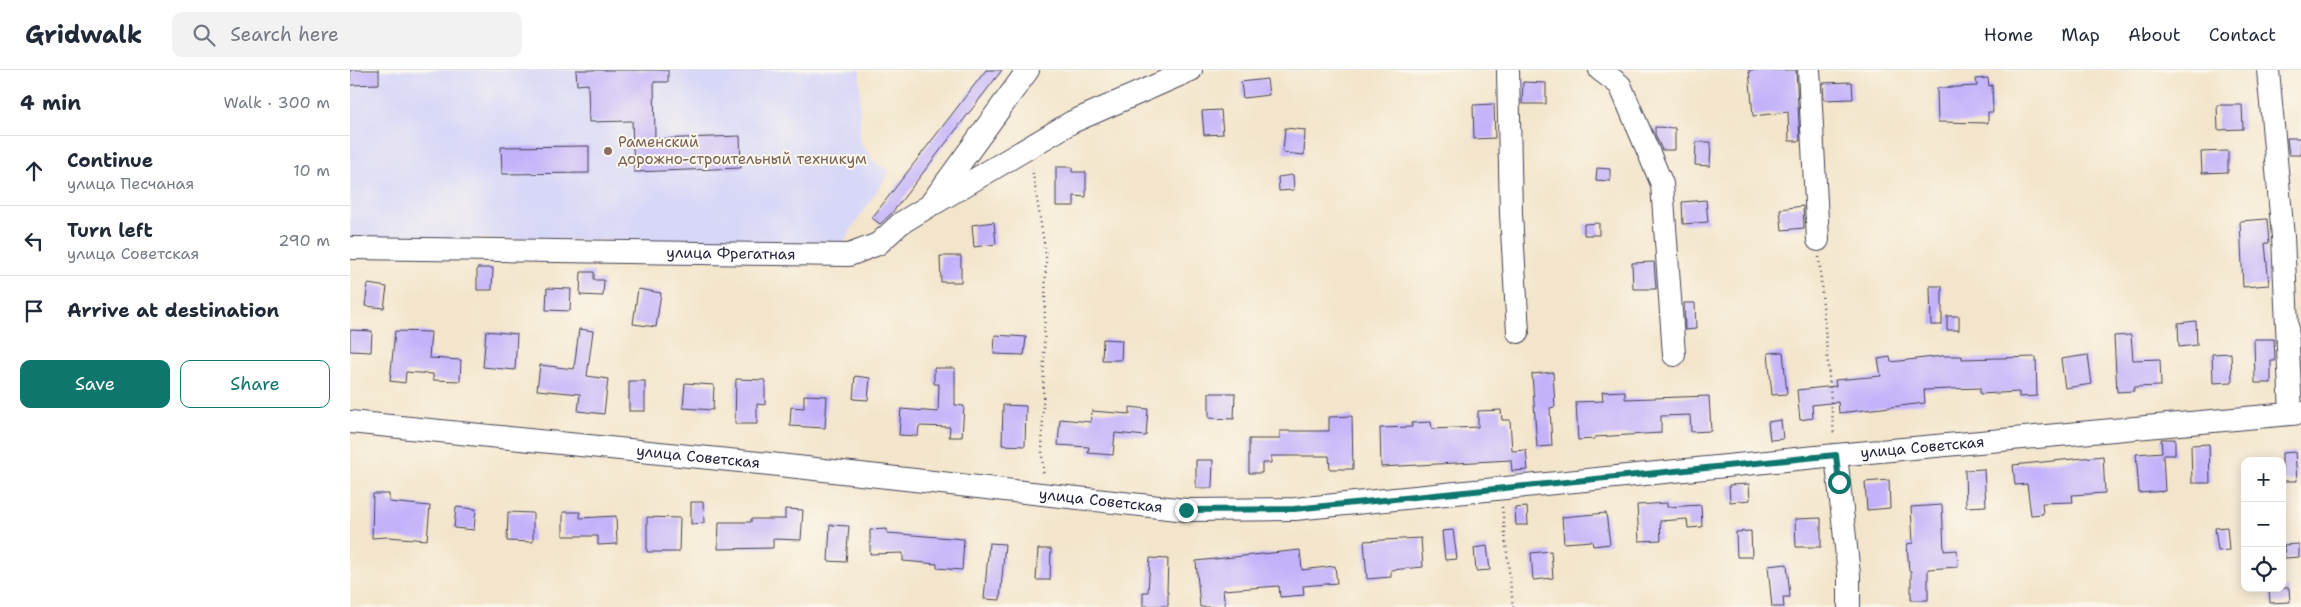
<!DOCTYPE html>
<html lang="en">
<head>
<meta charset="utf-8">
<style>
	:root { --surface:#fff; --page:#f2f2f3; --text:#1f2937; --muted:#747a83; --line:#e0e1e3; --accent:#0f766e }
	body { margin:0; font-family:"Shantell Sans",sans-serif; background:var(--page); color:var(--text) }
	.controls { position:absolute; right:15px; bottom:15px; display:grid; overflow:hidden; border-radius:10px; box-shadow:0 2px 12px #0003 }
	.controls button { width:45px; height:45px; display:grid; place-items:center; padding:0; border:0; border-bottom:1px solid var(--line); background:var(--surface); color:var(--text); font:25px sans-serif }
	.stop { position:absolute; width:15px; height:15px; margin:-11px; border:4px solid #0f766e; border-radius:50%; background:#fff }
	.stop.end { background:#0f766e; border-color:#fff; box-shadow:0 1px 5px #0008 }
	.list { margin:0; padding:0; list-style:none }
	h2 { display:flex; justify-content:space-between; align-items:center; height:65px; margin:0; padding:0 20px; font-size:21px }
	h2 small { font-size:16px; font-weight:400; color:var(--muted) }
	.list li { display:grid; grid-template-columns:32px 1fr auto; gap:15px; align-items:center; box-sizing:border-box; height:70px; padding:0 20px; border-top:1px solid var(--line) }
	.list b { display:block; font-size:19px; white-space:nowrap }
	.list p { margin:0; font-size:16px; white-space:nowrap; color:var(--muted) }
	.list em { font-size:16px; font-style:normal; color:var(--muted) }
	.actions { display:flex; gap:10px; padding:15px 20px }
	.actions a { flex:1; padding:11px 0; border:1px solid var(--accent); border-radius:10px; text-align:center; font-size:18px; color:var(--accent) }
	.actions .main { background:var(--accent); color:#fff }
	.icon { flex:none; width:28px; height:28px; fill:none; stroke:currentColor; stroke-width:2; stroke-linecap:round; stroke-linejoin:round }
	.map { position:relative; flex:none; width:1951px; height:537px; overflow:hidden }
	header { display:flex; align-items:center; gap:30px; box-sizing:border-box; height:70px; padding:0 25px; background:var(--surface); border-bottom:1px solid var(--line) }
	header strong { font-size:24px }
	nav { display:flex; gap:28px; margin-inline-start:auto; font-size:18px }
	.search { width:350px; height:45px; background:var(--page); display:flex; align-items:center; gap:12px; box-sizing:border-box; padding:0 18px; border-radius:10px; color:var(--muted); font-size:19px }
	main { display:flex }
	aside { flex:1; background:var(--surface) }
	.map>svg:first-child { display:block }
	.built { fill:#d7d7f8 }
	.building { fill:#c3b2fa }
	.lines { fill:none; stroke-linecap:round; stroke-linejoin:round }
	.minor-casing { stroke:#413f51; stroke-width:24 }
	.path { stroke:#413f51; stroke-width:2.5; stroke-dasharray:1 4; stroke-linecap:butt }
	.minor { stroke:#fff; stroke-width:22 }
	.route { stroke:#0f766e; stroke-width:6 }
	.education-dot { fill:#8d6e63; stroke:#fbf7ec; stroke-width:2 }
	.labels { text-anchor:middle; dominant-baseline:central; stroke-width:4; stroke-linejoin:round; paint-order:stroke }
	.education-label { font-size:15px; fill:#785e54; stroke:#fbf7ec; text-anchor:start }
	.street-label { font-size:15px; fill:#22223b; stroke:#fbf7ec }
</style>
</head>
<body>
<header>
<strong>Gridwalk</strong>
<div class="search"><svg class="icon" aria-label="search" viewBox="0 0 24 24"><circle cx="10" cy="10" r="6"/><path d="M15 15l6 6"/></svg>Search here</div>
<nav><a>Home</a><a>Map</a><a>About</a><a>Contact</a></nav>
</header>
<main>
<aside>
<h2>4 min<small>Walk · 300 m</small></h2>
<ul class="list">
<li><svg class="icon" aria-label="ahead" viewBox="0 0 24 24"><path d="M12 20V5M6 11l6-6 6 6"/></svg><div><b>Continue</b><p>улица Песчаная</p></div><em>10 m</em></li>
<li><svg class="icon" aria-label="left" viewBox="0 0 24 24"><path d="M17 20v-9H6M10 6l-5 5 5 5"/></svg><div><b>Turn left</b><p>улица Советская</p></div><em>290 m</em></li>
<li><svg class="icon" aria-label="arrive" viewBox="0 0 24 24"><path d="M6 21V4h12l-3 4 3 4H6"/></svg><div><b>Arrive at destination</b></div></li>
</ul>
<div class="actions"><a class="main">Save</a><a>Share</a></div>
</aside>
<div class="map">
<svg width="1951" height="537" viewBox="0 0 1951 537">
	<rect width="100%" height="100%" fill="#fbf7ec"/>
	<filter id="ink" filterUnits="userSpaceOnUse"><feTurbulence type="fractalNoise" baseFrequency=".02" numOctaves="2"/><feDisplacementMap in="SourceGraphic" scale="10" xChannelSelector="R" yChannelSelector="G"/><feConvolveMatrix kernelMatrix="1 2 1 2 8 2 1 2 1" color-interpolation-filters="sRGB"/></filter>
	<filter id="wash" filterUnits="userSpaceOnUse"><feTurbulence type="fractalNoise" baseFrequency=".0096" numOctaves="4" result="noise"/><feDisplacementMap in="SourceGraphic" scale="20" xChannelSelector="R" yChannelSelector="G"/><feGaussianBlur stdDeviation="1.12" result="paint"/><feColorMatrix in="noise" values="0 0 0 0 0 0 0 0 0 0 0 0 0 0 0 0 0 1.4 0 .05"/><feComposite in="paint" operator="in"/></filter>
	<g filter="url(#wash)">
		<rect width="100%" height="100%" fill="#f3e5cb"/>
		<path class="built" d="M0,0H510V71L523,91L540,101L492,174L0,167Z"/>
		<g id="blocks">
			<g class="building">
				<path d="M0,0H29V14L0,15Z"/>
				<path d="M226,0H318V12H304L305,69L390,66L391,98L284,102L282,51L239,52L238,14L227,15Z"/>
				<path d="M636,0H652L542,143L530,154L522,148Z"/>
				<path d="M1399,0H1446L1450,71H1439L1438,42L1403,46Z"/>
				<path d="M1638,8L1639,16L1642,15L1643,42H1638V53L1588,52L1587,18L1627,16L1626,9Z"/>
				<path d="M917,9L919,25L893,28L891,12Z"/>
				<path d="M1173,12L1196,13V34H1172Z"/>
				<path d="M1502,12L1503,29L1474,30L1473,13Z"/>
				<path d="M1144,34L1145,68L1124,69L1123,35Z"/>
				<path d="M1867,35H1892L1893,59L1868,60Z"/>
				<path d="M871,40L873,64L854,65L852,41Z"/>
				<path d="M1305,57L1325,58V80H1312L1305,64Z"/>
				<path d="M935,58L955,60L954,85L933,83Z"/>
				<path d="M1937,68H1951V85H1939Z"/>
				<path d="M1346,72H1361L1360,96L1345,95Z"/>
				<path d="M239,76V103L152,104L151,77Z"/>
				<path d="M1878,81V102L1852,103L1851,82Z"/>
				<path d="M706,97H722V102H736V127L724,126V136H706Z"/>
				<path d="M1247,98L1260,99V111L1246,110Z"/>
				<path d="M943,105L944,120L929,121L928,107Z"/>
				<path d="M1356,130L1358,152L1333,154L1332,132Z"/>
				<path d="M1453,136L1454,158L1432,160L1430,139Z"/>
				<path d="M1917,149L1919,173H1915L1919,215L1893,217L1890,151Z"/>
				<path d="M644,152L646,174L624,177L622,155Z"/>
				<path d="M1249,153V165H1234V154Z"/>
				<path d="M590,186H611V212H591Z"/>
				<path d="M1304,192L1306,219H1283L1282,193Z"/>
				<path d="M127,198H143L142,220H127Z"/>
				<path d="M231,202H244V210H254L253,226L230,225Z"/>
				<path d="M18,214L37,217L34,238L15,236Z"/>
				<path d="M1580,216H1592V255H1581Z"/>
				<path d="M197,218L221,219L220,241L196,240Z"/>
				<path d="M288,219L311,223L306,257L283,254Z"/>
				<path d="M1334,233H1345L1346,259L1335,260Z"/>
				<rect x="1597" y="246" width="12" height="14"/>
				<path d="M1846,251L1847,275L1829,277L1828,253Z"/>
				<path d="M229,259L243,261L237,306L258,309L254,344L228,341L230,324L187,320L190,295L224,299Z"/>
				<path d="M0,260L22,261L21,282L0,281Z"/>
				<path d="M45,261L81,262L79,288L111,290L110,311L83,310V304L56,302L55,313L40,311Z"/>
				<path d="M136,261L167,264L165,300L133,297Z"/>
				<path d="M645,265L676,267L674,285L644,284Z"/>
				<path d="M1781,265L1783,290L1810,289L1811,316L1784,317V321L1767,322L1764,266Z"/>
				<path d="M753,269L772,270L771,290H752Z"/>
				<path d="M1904,269H1924L1925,291H1921V313H1905Z"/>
				<path d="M1433,282L1437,324L1422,325L1418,283Z"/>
				<path d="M1881,283L1882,312L1863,313L1862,284Z"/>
				<path d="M1738,285L1742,314L1715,318L1711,289Z"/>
				<path d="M1592,286H1612V289L1686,287L1687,326L1669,327V322L1630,324V318L1574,320L1575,333L1489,343L1488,332L1462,335L1463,348L1450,350L1447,320L1486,316L1485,310L1531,306L1528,289L1540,287L1541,292Z"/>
				<path d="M584,298H605V335L614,336L612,367H599L600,357L569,356L568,366L549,365L551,339L588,342L589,314H584Z"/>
				<path d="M1203,302L1205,337L1200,338L1202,376L1187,377L1182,304Z"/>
				<path d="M505,306L520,308L518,330L503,329Z"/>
				<path d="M386,309L415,310V335L407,334V354H385Z"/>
				<rect x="279" y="311" width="16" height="30"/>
				<path d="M335,313L364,315L363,340L333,338Z"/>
				<path d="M1275,321V329L1359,326L1361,361L1341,362L1340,345L1311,346V363L1245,367V369L1228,370L1226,332L1253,331L1252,322Z"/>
				<path d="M859,323H885L884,349L859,348Z"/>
				<path d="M454,325L477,326L475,358L440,356L441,337L454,338Z"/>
				<path d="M653,335L676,336L675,376L652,375Z"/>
				<path d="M780,337L798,339L796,366L765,363L763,385L738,383L739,377L708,375L710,349L741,352L742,341L780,344Z"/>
				<path d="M1151,340L1152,350H1160L1162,381L1176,380L1178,400L1162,401L1161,390L1031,397L1030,358L1062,357L1061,353L1081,352L1082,359L1128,357V341Z"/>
				<path d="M1002,346L1003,399H980L979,386H921V393H912V403H899V369H930V361H979V347Z"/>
				<path d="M1431,350L1433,369L1420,370L1418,352Z"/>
				<path d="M1811,369H1825V385H1813L1815,421L1789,423L1786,384L1812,382Z"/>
				<path d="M1859,374L1860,413H1842L1841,375Z"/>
				<path d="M1945,382L1947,411H1932V383Z"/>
				<path d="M1753,386L1755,423L1722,425L1723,432L1692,433L1693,444L1681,445L1677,414L1665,415L1663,395Z"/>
				<path d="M846,390H863L862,418H846Z"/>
				<path d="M1634,399L1636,436L1616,437L1615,400Z"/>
				<path d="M1539,410L1540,438L1517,440L1515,412Z"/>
				<path d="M1399,414L1400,430L1380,432L1379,415Z"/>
				<path d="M23,424H39V432L80,436L77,470L38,467L22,468Z"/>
				<path d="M341,432H353L354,453L341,454Z"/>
				<path d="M1317,433V437L1351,435L1352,457L1338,458L1337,449L1310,451L1311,470L1289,471L1287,435Z"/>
				<path d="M1592,435L1594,481L1607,480L1608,497L1578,499V530H1561V501H1559L1557,474L1563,473L1561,437Z"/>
				<path d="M106,437L126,439L124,460L104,458Z"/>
				<path d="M1177,437L1178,455H1166L1165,438Z"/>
				<path d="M435,439L453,440L451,470L423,469V478L368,479L369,452H401V449H435Z"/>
				<path d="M158,442L183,443V472L157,471Z"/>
				<path d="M213,442H230V448L266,446L267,474L248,475V466H213Z"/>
				<path d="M1256,443L1260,474L1243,476L1242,471L1214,473L1212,447Z"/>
				<path d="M297,447L330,448L329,482H297Z"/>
				<path d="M1471,448V477H1446L1445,449Z"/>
				<path d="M480,455L499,456L496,492L478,491Z"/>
				<path d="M1877,457L1879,480L1868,481L1865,458Z"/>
				<path d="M537,459V463L614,469L612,500L587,498V494L553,491V483L520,484V460Z"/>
				<path d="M1103,460L1107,489L1095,490L1092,461Z"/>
				<path d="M1401,461L1402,487H1387L1386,462Z"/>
				<path d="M1071,468L1073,497L1041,500V507L1017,509L1014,471Z"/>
				<path d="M639,473L655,474L650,530L634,529Z"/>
				<path d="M1949,474V487L1935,488L1934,475Z"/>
				<path d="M1137,476L1140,500L1126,501L1124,478Z"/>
				<path d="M688,479H701L700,510H686Z"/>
				<path d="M950,480L952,500L985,496L987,513L953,516L954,525L930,527L929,516L873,520L875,537H850L846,491Z"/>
				<path d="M1201,481L1203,508L1183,510L1181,483Z"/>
				<path d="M800,488L818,489L817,522H818V536H793V522H798Z"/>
				<path d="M1437,494L1440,527H1433L1434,537H1422L1418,496Z"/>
				<path d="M1919,518H1939L1940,532L1920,533Z"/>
			</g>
		</g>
	</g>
	<g filter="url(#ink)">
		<use href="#blocks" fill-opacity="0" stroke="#413f51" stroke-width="1"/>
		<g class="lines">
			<defs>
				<g id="minor">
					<path d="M1158,0L1161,144L1168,262"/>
					<path d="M1250,0L1270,15L1312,114L1324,285"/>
					<path d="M1459,0L1468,170"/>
					<path d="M1918,0L1933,167L1941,344"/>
					<path d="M585,133L722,52L841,0"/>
					<path id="s1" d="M0,178L499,185L528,174L551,153L579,136L678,0"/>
					<path id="s2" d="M0,352L420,394L836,440L945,439L1486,385L1951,343"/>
					<path d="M1486,385L1499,505V537"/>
				</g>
			</defs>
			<use href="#minor" class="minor-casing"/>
			<g class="path">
				<path d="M682,98L696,186L692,386L694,406"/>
				<path d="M1469,187L1484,366"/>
				<path d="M1152,437L1163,537"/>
			</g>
			<use href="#minor" class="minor"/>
		</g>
	</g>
	<g class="lines" filter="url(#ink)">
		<path class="route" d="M836,440L944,439L1486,385L1489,412"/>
	</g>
	<circle class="education-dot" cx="258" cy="81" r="5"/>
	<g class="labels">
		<g class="education-label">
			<text x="268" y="72">Раменский<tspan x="268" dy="17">дорожно-строительный техникум</tspan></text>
		</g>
		<g class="street-label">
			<text stroke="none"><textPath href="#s1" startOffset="381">улица Фрегатная</textPath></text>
			<text stroke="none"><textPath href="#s2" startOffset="1580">улица Советская</textPath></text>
			<text stroke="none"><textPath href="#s2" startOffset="350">улица Советская</textPath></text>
			<text stroke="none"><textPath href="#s2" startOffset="755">улица Советская</textPath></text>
		</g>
	</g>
</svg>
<div class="controls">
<button>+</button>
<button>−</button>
<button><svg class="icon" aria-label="locate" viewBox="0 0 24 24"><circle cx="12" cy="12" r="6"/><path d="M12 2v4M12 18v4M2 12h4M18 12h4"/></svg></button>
</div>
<div class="stop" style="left:1489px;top:412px"></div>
<div class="stop end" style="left:836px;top:440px"></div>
</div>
</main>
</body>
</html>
